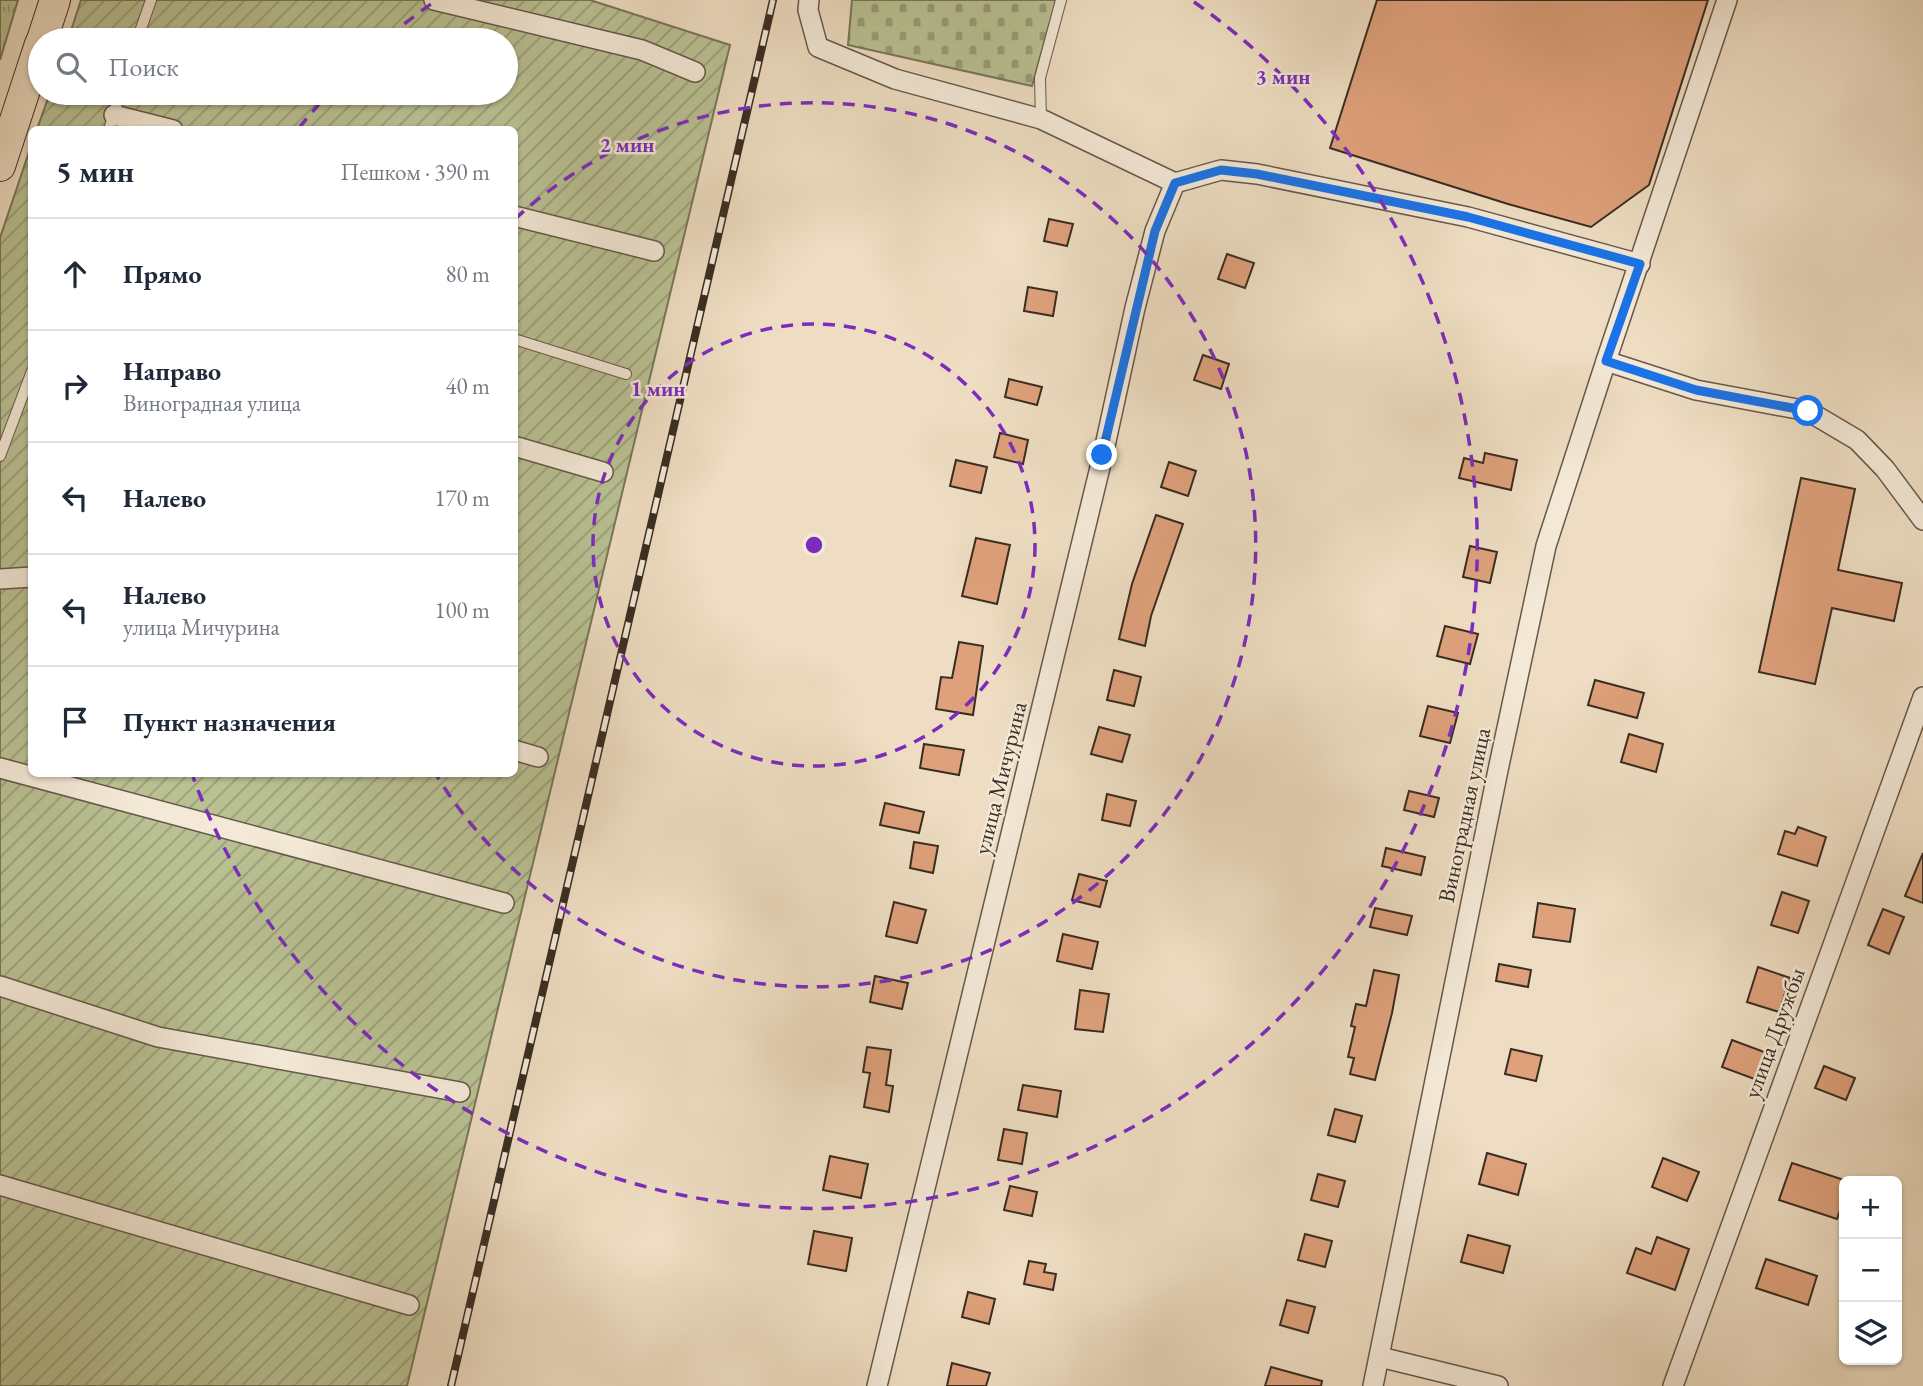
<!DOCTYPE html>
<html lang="ru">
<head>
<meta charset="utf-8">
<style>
	:root { --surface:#fff; --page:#f6f6f7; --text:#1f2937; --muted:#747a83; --line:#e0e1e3 }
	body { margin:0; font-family:"EB Garamond",serif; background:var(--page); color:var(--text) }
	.controls { position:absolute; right:21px; bottom:21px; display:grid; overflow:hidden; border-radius:10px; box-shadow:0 2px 5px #0004 }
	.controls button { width:63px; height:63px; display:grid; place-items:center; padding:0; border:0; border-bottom:2px solid var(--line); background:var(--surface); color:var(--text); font:35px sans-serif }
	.stop { position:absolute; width:21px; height:21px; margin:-16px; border:5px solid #1a73e8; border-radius:50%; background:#fff }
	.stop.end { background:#1a73e8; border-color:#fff; box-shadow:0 2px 7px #0008 }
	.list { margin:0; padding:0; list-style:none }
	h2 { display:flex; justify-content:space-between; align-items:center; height:91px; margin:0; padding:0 28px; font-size:30px }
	h2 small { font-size:23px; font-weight:400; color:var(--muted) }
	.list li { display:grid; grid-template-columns:46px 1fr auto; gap:21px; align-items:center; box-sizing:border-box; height:112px; padding:0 28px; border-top:2px solid var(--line) }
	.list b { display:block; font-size:26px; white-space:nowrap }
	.list p { margin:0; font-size:23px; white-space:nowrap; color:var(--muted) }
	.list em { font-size:23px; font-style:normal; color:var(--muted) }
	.icon { flex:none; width:38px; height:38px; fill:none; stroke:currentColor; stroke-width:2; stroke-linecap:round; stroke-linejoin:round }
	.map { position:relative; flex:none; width:1923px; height:1386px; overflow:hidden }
	.search { position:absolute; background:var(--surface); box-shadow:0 2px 5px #0004; left:28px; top:28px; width:490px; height:77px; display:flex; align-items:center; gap:18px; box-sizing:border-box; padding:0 24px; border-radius:38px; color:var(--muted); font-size:26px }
	.panel { position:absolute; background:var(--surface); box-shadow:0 2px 5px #0004; left:28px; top:126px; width:490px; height:651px; border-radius:10px }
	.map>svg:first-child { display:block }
	.grass { fill:url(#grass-tufts); stroke:#79765a; stroke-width:2 }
	.cemetery { fill:url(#cemetery-stones); stroke:#79765a; stroke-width:2 }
	.garden { fill:url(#garden-furrows); stroke:#79765a; stroke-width:2 }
	.building { fill:#dea17b; stroke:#392c22; stroke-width:2 }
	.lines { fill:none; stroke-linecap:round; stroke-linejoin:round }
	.lane-casing { stroke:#66584a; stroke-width:12 }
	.street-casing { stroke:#66584a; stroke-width:22 }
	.primary-casing { stroke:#392c22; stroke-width:32 }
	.lane { stroke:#f4e9d7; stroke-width:10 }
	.street { stroke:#f4e9d7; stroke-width:19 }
	.primary { stroke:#eeddc2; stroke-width:30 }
	.rail-casing { stroke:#392c22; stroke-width:8 }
	.rail { stroke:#f4e9d7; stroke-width:5; stroke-dasharray:16; stroke-linecap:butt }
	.route { stroke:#1a73e8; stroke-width:9 }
	.ring { fill:none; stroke:#7b2cbf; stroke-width:3.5; stroke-dasharray:12 9 }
	.labels { text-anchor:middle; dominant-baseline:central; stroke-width:5; stroke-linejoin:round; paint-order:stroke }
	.street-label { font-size:23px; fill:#392c22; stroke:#f4e9d7 }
	.centre { fill:#7b2cbf; stroke:#f4e9d7; stroke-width:3.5 }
	.ring-label { font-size:21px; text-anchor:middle; font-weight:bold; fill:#7b2cbf; stroke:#f4e9d7; stroke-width:5; stroke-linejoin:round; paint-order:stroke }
</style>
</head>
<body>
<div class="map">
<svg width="1923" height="1386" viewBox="0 0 1923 1386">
	<defs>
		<pattern id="grass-tufts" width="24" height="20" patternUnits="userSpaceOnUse" patternTransform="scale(1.75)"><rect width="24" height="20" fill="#b9c193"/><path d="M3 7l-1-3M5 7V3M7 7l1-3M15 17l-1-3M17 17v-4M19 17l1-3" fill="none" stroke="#979d78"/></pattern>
		<pattern id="cemetery-stones" width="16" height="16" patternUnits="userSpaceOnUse" patternTransform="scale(1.75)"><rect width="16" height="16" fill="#b9c193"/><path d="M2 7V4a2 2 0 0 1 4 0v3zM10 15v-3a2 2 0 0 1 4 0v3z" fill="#979d78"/></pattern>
		<pattern id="garden-furrows" width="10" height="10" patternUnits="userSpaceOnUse" patternTransform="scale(1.75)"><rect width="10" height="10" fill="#b9c193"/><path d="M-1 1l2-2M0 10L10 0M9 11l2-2" fill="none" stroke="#979d78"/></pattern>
	</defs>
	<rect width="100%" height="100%" fill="#eeddc2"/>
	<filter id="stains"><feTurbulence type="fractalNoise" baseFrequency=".00286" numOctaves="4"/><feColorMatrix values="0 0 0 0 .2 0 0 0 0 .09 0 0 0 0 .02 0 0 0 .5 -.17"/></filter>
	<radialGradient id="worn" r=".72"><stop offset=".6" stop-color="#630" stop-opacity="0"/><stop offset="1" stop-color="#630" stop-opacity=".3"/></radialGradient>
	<path class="grass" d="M0,0H18L0,60Z"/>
	<path class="cemetery" d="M852,0H1056L1032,86L848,45Z"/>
	<path class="garden" d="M81,0H590L730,45L407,1386H0V238L31,146L32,774H514V130L37,129L50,93H506V40H68Z"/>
	<g class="building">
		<path d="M1377,0H1708L1649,185L1591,227L1508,204L1330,148Z"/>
		<path d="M1049,219L1073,224L1067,246L1044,241Z"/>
		<path d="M1227,254L1254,263L1245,288L1218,279Z"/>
		<path d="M1028,287L1057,292L1053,316L1024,311Z"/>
		<path d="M1203,355L1229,364L1221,389L1194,380Z"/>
		<path d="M1009,379L1042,387L1037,405L1005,397Z"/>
		<path d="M1000,433L1028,440L1023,464L994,457Z"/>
		<path d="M1485,453L1517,460L1511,490L1459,478L1464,458L1483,463Z"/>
		<path d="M956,460L987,467L981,493L950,486Z"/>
		<path d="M1169,462L1196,471L1188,496L1161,487Z"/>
		<path d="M1801,478L1855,489L1838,570L1902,583L1894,621L1832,608L1815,684L1759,672Z"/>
		<path d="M1156,515L1183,524L1151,616L1145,646L1119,639L1132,584Z"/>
		<path d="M976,538L1010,545L997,604L962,596Z"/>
		<path d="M1470,546L1497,552L1490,583L1463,577Z"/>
		<path d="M1445,626L1478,634L1470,664L1437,656Z"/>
		<path d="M959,642L983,646L973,715L936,709L941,677L952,678Z"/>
		<path d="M1114,670L1141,677L1134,706L1107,700Z"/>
		<path d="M1595,680L1644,693L1637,718L1588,705Z"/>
		<path d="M1428,706L1458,713L1450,743L1420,736Z"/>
		<path d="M1099,727L1130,735L1122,762L1091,754Z"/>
		<path d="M1629,734L1663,744L1656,772L1621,762Z"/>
		<path d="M924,744L964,750L959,775L920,768Z"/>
		<path d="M1409,791L1439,798L1434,817L1404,810Z"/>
		<path d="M1107,794L1136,801L1130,826L1102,820Z"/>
		<path d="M885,803L924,812L919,833L880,825Z"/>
		<path d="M1798,827L1826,837L1817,866L1778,854L1785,831L1795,834Z"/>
		<path d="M914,842L938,846L933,873L910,868Z"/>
		<path d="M1386,848L1425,857L1421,875L1382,866Z"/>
		<path d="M1923,853V903L1905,896Z"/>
		<path d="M1079,874L1107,881L1100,907L1072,900Z"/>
		<path d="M1782,892L1809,901L1798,933L1771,925Z"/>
		<path d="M894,902L926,910L917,943L886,936Z"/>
		<path d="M1538,903L1575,909L1570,942L1533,937Z"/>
		<path d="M1375,908L1412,916L1407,935L1370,927Z"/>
		<path d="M1883,909L1904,917L1889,954L1868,945Z"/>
		<path d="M1063,934L1098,942L1092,969L1057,961Z"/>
		<path d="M1499,964L1531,970L1528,987L1496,981Z"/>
		<path d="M1758,967L1790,978L1779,1012L1747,1002Z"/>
		<path d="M1374,970L1399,975L1392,1013L1375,1080L1350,1074L1354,1058L1348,1057L1355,1027L1351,1026L1356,1004L1366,1006Z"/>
		<path d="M875,976L908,983L902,1009L870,1002Z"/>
		<path d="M1080,990L1109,994L1103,1032L1075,1029Z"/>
		<path d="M1732,1040L1767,1053L1757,1080L1722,1067Z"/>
		<path d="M867,1047L891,1050L886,1085L893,1086L889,1112L864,1107L870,1073L863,1072Z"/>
		<path d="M1511,1049L1542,1056L1536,1081L1505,1074Z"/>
		<path d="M1824,1066L1855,1078L1846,1100L1815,1088Z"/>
		<path d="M1023,1085L1061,1091L1057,1117L1018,1110Z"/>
		<path d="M1335,1109L1362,1116L1355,1142L1328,1135Z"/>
		<path d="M1004,1129L1027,1133L1022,1164L998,1160Z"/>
		<path d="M1487,1153L1526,1164L1518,1195L1479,1184Z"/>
		<path d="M830,1156L868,1164L861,1198L823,1190Z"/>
		<path d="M1663,1158L1699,1172L1687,1201L1652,1187Z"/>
		<path d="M1792,1163L1844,1180V1198L1837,1219L1779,1200Z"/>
		<path d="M1318,1174L1345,1181L1338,1207L1311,1200Z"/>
		<path d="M1010,1186L1037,1192L1032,1216L1004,1210Z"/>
		<path d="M814,1231L852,1238L846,1271L808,1264Z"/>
		<path d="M1305,1234L1332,1241L1325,1267L1298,1260Z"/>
		<path d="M1468,1235L1510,1246L1503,1273L1461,1262Z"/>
		<path d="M1657,1237L1689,1249L1675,1290L1627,1273L1636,1248L1651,1254Z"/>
		<path d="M1766,1259L1817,1276L1808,1305L1756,1288Z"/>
		<path d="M1029,1261L1046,1264L1044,1272L1056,1274L1053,1290L1024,1284Z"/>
		<path d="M968,1292L995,1299L989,1324L962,1317Z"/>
		<path d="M1287,1300L1315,1307L1308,1333L1280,1325Z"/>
		<path d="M952,1363L990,1373L986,1386H947Z"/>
		<path d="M1271,1367L1322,1381L1321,1386H1265Z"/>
	</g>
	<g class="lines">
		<defs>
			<g id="lane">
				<path d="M137,40L151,0"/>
				<path d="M1041,119L1040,78L1061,0"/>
				<path d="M109,130L120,93"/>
				<path d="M514,339L626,374"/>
				<path d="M0,456L32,371"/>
			</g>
			<g id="street">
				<path d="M434,0L642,50L695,72"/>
				<path d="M809,0L808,10L818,47L895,79L1041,119L1175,183L1221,170L1257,174L1468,217L1640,264"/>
				<path d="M114,115L173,130"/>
				<path d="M514,216L654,251"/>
				<path d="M1606,361L1696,390L1808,411L1857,440L1885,469L1923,520"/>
				<path d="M514,446L603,472"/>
				<path d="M0,579L32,577"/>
				<path d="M514,750L538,757"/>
				<path d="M0,768L504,903"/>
				<path d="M0,986L158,1037L460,1092"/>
				<path d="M0,1185L409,1305"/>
				<path d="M1380,1357L1498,1386"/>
				<path d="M877,1386L1103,455L1135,308L1155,231L1175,183"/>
				<path d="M1373,1386L1498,770L1546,546L1606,361L1727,0"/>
				<path d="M1673,1386L1923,697"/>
			</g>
			<g id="primary">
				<path d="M42,40L55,0"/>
				<path d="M0,166L40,44"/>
			</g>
		</defs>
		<use href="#lane" class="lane-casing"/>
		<use href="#street" class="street-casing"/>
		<use href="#primary" class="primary-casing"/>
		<use href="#lane" class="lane"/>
		<use href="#street" class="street"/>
		<use href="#primary" class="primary"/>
		<defs>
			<path id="rail" d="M451,1386L773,0"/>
		</defs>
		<use href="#rail" class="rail-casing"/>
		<use href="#rail" class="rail"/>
	</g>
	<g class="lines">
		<path class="route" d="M1102,455L1155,231L1175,183L1221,170L1257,174L1468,217L1640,264L1606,361L1696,390L1808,411"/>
	</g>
	<g class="ring">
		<circle cx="814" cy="545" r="221"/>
		<path d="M515 219A442 442 0 1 1 437 776"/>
		<path d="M299 128A663 663 0 0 1 329 93M388 37A663 663 0 0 1 434 2M1194 2A663 663 0 1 1 193 777"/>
	</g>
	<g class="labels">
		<g class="street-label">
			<text transform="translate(1000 778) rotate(-76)">улица Мичурина</text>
			<text transform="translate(1464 815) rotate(-78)">Виноградная улица</text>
			<text transform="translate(1774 1033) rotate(-70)">улица Дружбы</text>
		</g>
	</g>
	<circle cx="814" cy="545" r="10" class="centre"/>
	<g class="ring-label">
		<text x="1283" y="84">3 мин</text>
		<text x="627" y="152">2 мин</text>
		<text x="658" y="396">1 мин</text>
	</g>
	<rect width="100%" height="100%" filter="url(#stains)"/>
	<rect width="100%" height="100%" fill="url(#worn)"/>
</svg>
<div class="controls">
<button>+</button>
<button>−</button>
<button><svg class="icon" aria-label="layers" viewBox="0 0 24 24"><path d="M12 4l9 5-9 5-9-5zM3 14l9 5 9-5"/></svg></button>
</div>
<div class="stop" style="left:1808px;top:411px"></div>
<div class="stop end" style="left:1102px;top:455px"></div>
<div class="search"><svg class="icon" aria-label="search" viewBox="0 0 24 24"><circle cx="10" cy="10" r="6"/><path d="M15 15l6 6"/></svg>Поиск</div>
<section class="panel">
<h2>5 мин<small>Пешком · 390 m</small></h2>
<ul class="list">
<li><svg class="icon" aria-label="ahead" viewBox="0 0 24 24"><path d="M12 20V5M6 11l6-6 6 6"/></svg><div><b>Прямо</b></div><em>80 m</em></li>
<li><svg class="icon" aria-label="right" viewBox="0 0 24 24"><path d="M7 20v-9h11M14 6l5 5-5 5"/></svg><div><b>Направо</b><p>Виноградная улица</p></div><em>40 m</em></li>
<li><svg class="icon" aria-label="left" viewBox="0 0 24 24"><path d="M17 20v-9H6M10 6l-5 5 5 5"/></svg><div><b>Налево</b></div><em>170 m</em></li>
<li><svg class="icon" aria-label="left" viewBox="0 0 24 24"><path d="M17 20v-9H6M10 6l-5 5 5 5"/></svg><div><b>Налево</b><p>улица Мичурина</p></div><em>100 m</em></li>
<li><svg class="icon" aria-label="arrive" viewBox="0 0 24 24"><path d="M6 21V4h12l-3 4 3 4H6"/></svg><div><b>Пункт назначения</b></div></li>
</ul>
</section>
</div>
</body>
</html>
